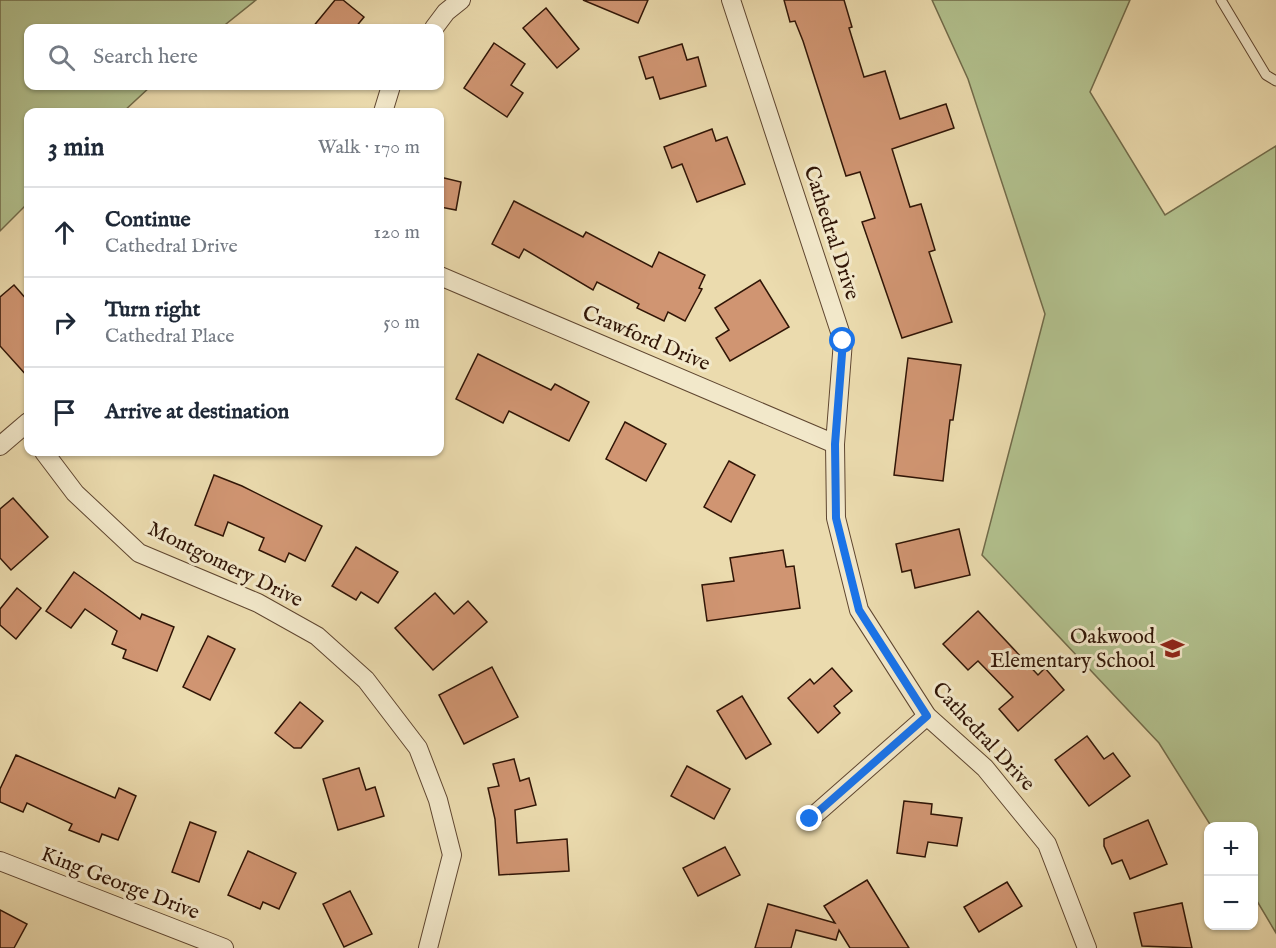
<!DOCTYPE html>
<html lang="en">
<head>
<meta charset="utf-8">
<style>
	:root { --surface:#fff; --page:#f6f6f7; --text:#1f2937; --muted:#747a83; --line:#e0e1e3 }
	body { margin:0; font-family:"IM FELL English",serif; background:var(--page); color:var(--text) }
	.controls { position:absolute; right:18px; bottom:18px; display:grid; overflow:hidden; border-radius:12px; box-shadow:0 2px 4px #0004 }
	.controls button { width:54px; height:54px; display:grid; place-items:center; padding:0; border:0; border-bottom:2px solid var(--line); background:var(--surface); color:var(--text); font:30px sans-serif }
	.stop { position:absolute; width:18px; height:18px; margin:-14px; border:4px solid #1a73e8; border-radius:50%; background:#fff }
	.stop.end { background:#1a73e8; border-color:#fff; box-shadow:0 2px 6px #0008 }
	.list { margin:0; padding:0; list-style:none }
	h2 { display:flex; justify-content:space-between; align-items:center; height:78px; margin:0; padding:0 24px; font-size:26px }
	h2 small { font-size:20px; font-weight:400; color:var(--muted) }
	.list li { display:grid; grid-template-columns:39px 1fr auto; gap:18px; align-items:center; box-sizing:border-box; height:90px; padding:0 24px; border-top:2px solid var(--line) }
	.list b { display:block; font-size:22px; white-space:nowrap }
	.list p { margin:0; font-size:20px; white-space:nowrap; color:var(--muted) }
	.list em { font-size:20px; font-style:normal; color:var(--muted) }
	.icon { flex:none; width:33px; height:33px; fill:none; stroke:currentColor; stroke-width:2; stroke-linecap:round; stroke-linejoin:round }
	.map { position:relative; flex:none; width:1276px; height:948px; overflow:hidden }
	.search { position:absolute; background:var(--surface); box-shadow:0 2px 4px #0004; left:24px; top:24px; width:420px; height:66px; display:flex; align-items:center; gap:15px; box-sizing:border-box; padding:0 21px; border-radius:12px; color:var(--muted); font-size:22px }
	.panel { position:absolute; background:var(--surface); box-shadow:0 2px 4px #0004; left:24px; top:108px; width:420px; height:348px; border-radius:12px }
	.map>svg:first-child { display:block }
	.green { fill:#b2c18e; stroke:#716b4a; stroke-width:1.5 }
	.building { fill:#d09572; stroke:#301506; stroke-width:1.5 }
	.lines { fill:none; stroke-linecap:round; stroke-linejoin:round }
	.service-casing { stroke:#5f4630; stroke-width:11 }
	.minor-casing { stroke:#5f4630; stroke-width:20 }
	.service { stroke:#f2e8ca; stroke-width:9 }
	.minor { stroke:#f2e8ca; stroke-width:18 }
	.route { stroke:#1a73e8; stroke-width:8 }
	.labels { text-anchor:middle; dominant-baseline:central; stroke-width:6; stroke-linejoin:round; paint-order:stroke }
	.street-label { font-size:21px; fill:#301506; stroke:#f2e8ca }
	.poi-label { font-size:21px; fill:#301506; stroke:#f2e8ca; text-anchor:end }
</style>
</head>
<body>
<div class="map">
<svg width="1276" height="948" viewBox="0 0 1276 948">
	<rect width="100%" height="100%" fill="#ebdbae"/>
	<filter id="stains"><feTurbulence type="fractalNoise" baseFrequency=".00333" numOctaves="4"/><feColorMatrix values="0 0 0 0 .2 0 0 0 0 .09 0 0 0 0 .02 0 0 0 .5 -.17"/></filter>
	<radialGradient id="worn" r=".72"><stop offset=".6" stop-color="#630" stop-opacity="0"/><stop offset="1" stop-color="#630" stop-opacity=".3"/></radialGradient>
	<g class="green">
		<path d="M0,0H256L221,28H28V86H151L123,112H28V203L0,231Z"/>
		<path d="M932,0H1130L1090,92L1165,215L1276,146V933L1254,896V826H1211L1159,743L982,555L1045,314L968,79Z"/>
	</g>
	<g class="building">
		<path d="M335,0H343L364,17L355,28H312Z"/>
		<path d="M583,0H648L638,23Z"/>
		<path d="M784,0H844L852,27L849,28L864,77L885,71L900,119L946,104L954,128L892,149L910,207L921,204L935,250L929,252L952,322L902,338L862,222L875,218L860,172L846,176L803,41L795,21L790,22Z"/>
		<path d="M546,8L579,49L557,68L523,28Z"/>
		<path d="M494,43L525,64L511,85L523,93L507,117L464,88Z"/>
		<path d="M682,44L687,60L698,57L706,86L660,99L653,77L646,79L639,57Z"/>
		<path d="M712,129L716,141L727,137L745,184L697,202L682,164L672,168L664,147Z"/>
		<path d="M440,177L461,182L456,210L440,207Z"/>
		<path d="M514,201L583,237L586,232L652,267L659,252L705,275L699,288L702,289L685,321L668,312L664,321L637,308L639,304L597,282L593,290L524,249L519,258L492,244Z"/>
		<path d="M760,280L789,327L730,361L716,338L729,330L715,308Z"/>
		<path d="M14,285L28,301V377L0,346V297Z"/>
		<path d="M478,354L551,390L555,384L589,402L569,441L509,411L503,423L456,399Z"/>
		<path d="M908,358L961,365L953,420H950L943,481L894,475Z"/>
		<path d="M625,422L666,444L646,481L606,459Z"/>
		<path d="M729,461L755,475L731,522L704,507Z"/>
		<path d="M214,475L242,486L322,526L305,561L289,553L285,562L259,550L264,538L228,522L223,536L195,525Z"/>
		<path d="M13,498L48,537L11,570L0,558V509Z"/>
		<path d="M959,529L970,575L915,588L911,570L902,572L896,544Z"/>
		<path d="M356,547L398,572L378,603L361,592L356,600L332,586Z"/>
		<path d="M783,550L786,567L794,566L800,608L707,621L702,585L734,581L730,558Z"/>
		<path d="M74,572L140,619L142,614L174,627L157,671L123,658L126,650L112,644L117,631L85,609L71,628L46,611Z"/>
		<path d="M17,588L41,608L16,639L0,625V609Z"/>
		<path d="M435,593L454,614L468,601L487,622L433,670L395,628Z"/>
		<path d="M978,611L1038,675L1045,668L1064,690L1018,731L999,709L1013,697L978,661L968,670L943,644Z"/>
		<path d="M208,636L235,649L210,700L183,687Z"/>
		<path d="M492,667L518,717L464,744L439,695Z"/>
		<path d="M832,668L852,691L834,706L840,713L818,733L788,698L810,679L814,684Z"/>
		<path d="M742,696L771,744L746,759L717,711Z"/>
		<path d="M300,702L323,721L301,748H294L275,733Z"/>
		<path d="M1087,736L1104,759L1113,753L1130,776L1089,806L1055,760Z"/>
		<path d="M16,755L115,798L119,788L136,796L118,840L102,834L99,842L69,830L72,824L27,803L23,812L0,802V789Z"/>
		<path d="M514,759L520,781L529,778L536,805L515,810L517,843L567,839L569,871L499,875L495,819L488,788L499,786L493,764Z"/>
		<path d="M687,766L730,789L714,819L671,796Z"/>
		<path d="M359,768L366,790L375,787L384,816L338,830L323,779Z"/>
		<path d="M904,801L932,804L931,814L962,818L957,846L928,842L925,857L897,853Z"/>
		<path d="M1148,820L1167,864L1130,879L1122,860L1112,864L1104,846V839Z"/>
		<path d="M190,822L216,832L199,882L172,872Z"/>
		<path d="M725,847L740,875L698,896L683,868Z"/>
		<path d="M248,851L296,873L279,909L263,902L260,909L228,895Z"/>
		<path d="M867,880L909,948H850L839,930L836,940L796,930L791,948H755L768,904L835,923L824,906Z"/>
		<path d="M1007,882L1022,906L979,932L964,907Z"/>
		<path d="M350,891L372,934L344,947L323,904Z"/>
		<path d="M1182,903L1192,948L1142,946L1134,913Z"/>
		<path d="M0,910L27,924L14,948H0Z"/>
	</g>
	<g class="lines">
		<defs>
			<path id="service" d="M1221,0L1266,75L1276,81"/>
			<g id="minor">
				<path d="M731,0L843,341L835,444L836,518L859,610L927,716L985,768L1047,844L1087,948"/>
				<path d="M434,28L446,12L461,0"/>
				<path d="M383,112L391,86"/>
				<path d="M440,276L835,444"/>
				<path d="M0,446L28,422"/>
				<path d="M44,452L75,493L139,553L258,603L317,636L366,680L418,748L438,800L452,855L428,948"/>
				<path d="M810,819L927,716"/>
				<path d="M0,861L224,948"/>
			</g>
		</defs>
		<use href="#service" class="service-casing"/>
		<use href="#minor" class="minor-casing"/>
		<use href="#service" class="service"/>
		<use href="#minor" class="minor"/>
	</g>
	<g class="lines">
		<path class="route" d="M810,819L927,716L859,610L836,518L835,444L843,341"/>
	</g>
	<defs>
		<symbol id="school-bare" viewBox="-9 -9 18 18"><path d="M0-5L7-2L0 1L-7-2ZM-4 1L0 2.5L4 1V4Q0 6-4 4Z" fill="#8f2418" stroke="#f2e8ca" stroke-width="2.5" paint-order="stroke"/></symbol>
	</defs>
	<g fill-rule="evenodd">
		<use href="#school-bare" x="1156" y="632" width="33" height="33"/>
	</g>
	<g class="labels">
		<g class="street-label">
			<text transform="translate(831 233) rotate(72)">Cathedral Drive</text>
			<text transform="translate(646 339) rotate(23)">Crawford Drive</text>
			<text transform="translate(225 565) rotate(26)">Montgomery Drive</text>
			<text transform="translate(983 737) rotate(47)">Cathedral Drive</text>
			<text transform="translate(120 884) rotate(21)">King George Drive</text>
		</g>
		<g class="poi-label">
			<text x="1155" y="637">Oakwood<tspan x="1155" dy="24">Elementary School</tspan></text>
		</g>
	</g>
	<rect width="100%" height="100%" filter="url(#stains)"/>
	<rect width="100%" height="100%" fill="url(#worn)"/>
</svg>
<div class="controls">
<button>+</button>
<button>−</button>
</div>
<div class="stop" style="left:843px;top:341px"></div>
<div class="stop end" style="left:810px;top:819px"></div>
<div class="search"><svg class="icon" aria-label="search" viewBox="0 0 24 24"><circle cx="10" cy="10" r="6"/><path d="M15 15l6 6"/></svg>Search here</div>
<section class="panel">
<h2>3 min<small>Walk · 170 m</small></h2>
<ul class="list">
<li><svg class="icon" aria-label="ahead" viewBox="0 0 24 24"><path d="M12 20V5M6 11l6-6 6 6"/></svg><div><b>Continue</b><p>Cathedral Drive</p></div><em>120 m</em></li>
<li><svg class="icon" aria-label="right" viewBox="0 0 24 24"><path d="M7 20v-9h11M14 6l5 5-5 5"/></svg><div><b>Turn right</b><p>Cathedral Place</p></div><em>50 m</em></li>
<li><svg class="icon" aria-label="arrive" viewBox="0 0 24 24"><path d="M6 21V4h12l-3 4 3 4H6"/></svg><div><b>Arrive at destination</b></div></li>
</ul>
</section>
</div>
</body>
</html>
